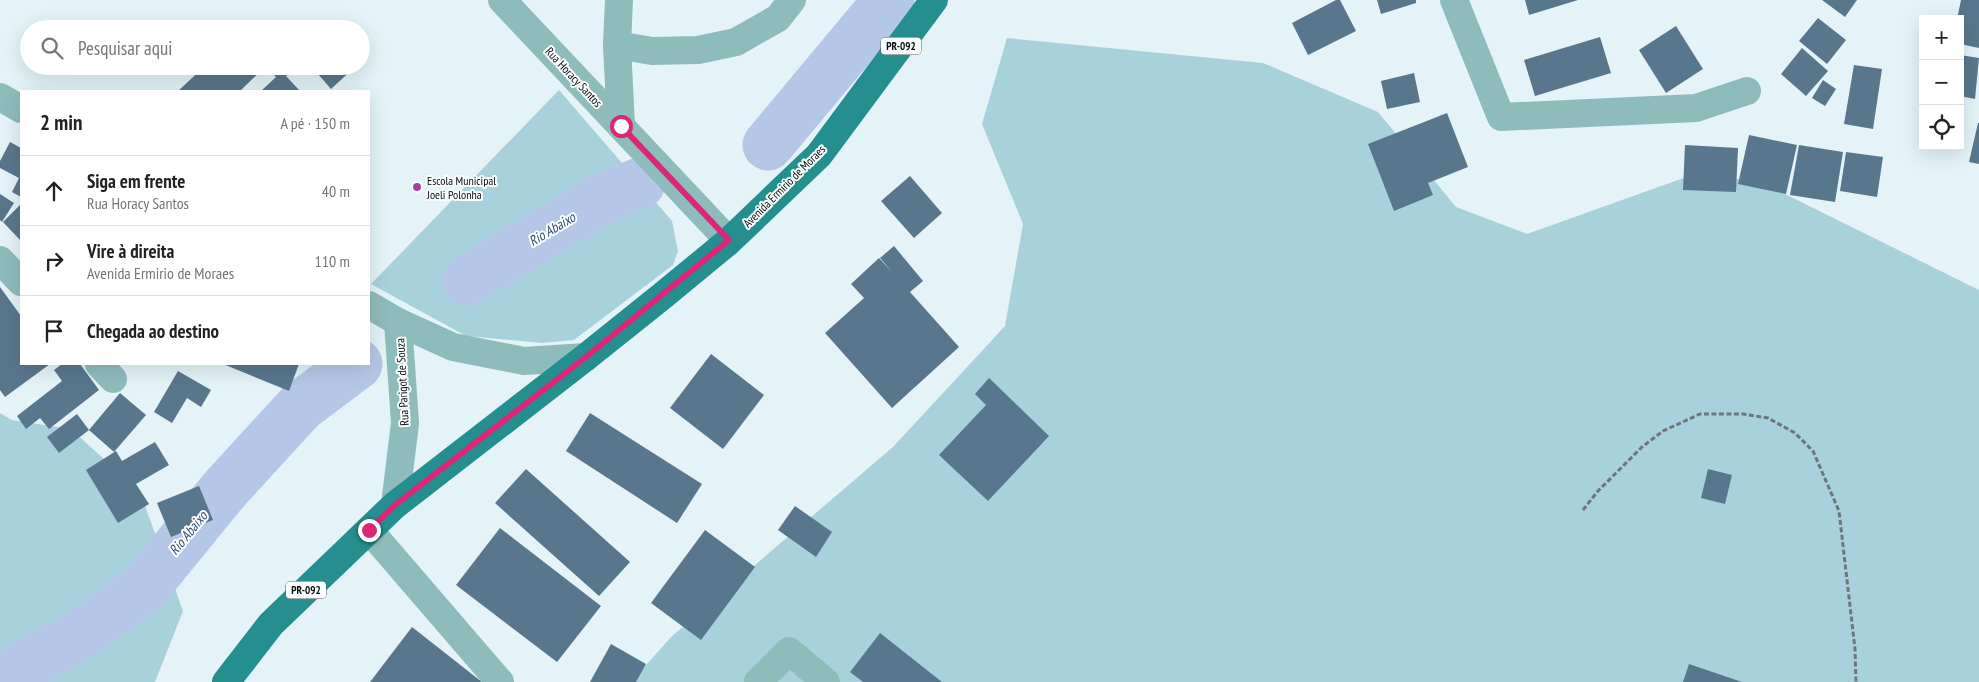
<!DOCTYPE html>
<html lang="pt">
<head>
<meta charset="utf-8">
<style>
	:root { --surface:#fff; --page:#f6f6f6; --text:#222; --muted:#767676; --line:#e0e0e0 }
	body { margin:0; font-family:"PT Sans Narrow",sans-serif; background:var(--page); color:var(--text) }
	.controls { position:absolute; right:15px; top:15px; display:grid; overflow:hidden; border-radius:0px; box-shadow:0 5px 20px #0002 }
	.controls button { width:45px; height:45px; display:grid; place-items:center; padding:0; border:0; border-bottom:1px solid var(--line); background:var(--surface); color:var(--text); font:25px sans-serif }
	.stop { position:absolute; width:15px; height:15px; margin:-11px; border:4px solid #db2777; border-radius:50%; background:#fff }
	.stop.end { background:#db2777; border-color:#fff; box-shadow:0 1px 5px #0008 }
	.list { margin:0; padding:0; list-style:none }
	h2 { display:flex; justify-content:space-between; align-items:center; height:65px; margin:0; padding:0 20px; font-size:21px }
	h2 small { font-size:16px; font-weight:400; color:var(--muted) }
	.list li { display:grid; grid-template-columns:32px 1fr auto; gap:15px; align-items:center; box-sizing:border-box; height:70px; padding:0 20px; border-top:1px solid var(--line) }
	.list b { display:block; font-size:19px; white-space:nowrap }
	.list p { margin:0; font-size:16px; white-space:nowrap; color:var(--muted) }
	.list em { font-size:16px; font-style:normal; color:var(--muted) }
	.icon { flex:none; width:28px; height:28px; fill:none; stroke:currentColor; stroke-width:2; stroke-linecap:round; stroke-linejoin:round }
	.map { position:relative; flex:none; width:1979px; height:682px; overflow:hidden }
	.search { position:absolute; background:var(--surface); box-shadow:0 5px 20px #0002; left:20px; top:20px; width:350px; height:55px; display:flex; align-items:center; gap:12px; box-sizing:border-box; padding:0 18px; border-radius:28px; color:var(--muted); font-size:19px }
	.panel { position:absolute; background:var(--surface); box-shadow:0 5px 20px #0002; left:20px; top:90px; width:350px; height:275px; border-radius:0px }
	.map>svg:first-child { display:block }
	.green { fill:#a9d1dc }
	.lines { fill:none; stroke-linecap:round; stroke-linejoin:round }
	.river { stroke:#b5c7e6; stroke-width:51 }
	.building { fill:#59778c }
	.path { stroke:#6d777a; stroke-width:3; stroke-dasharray:5 2.5; stroke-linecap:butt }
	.minor { stroke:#8ebcbb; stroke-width:28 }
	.major { stroke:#258f8f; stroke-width:28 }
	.route { stroke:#db2777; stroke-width:6 }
	.poi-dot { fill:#a440a5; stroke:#fbfeff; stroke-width:2 }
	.labels { text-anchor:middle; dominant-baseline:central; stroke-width:4; stroke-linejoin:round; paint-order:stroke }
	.shield { fill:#fbfeff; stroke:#515556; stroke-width:1 }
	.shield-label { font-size:11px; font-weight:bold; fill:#080d0e }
	.street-label { font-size:12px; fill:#080d0e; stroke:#fbfeff }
	.poi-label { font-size:12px; fill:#080d0e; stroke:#fbfeff; text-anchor:start }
	.water-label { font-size:14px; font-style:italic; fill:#304973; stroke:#fbfeff }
</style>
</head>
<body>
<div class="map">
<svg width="1979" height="682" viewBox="0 0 1979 682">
	<rect width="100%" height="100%" fill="#e3f3f8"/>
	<g class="green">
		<path d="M1007,38L1263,63L1378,112L1456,207L1527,234L1706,170L1779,191L1979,290V682H631L671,637L893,447L1005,326L1023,224L982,124Z"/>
		<path d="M559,90L672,221L678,251L673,265L574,340L542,343L466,336L371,284Z"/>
		<path d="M0,413L12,420L71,429L140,492L183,611L155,682H0Z"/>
	</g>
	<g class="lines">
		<g class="river">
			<path d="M768,145L889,0"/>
			<path d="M467,280L598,201L640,183"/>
			<path d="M0,678L78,636L144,588L224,490L301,406L357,364"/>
		</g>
	</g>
	<g class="building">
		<path d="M1336,0H1340L1356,31L1308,55L1292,23Z"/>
		<path d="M1377,0H1416V3L1381,14Z"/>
		<path d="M1525,0H1578L1529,15Z"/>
		<path d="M1822,0H1857L1845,17Z"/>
		<path d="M1961,0H1979V48L1960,44V19H1957Z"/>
		<path d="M1818,18L1846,40L1827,64L1799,41Z"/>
		<path d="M1676,26L1703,69L1666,93L1639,50Z"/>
		<path d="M1600,37L1611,73L1535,96L1524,60Z"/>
		<path d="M1802,48L1828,71L1806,96L1781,74Z"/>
		<path d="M1960,55L1979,58L1975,99L1960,96Z"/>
		<path d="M1854,65L1882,69L1873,129L1844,124Z"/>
		<path d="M205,66H296L286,76L300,91H261L276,77L266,66L240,91H178Z"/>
		<path d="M311,66H356L331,89Z"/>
		<path d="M1414,73L1420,102L1387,109L1381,81Z"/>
		<path d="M1823,80L1836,89L1825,106L1812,98Z"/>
		<path d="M1447,113L1468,167L1428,183L1433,195L1394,211L1368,144Z"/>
		<path d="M1978,123H1979V164L1969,162Z"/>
		<path d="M1749,135L1797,145L1786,194L1738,184Z"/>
		<path d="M10,142L21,148V197L12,192L19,178L0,168V161Z"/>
		<path d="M1685,145L1738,148L1736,192L1683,190Z"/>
		<path d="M1799,145L1843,152L1835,202L1790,195Z"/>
		<path d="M1846,152L1883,157L1877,197L1840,191Z"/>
		<path d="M910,176L942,213L914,238L881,201Z"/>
		<path d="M0,194L14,203L2,222L0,220Z"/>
		<path d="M21,204V241L3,222Z"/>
		<path d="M894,246L923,281L910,292L959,347L892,408L825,333L864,298L851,284L879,258L893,273L880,258Z"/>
		<path d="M0,287L21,316V364H50L5,397L0,390Z"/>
		<path d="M711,354L764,395L723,449L670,408Z"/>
		<path d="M62,364H80L99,390L49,429L40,418L26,429L17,416L62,381L54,370Z"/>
		<path d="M223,364H299L289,391Z"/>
		<path d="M178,371L211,390L201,407L187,398L172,423L154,412Z"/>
		<path d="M989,378L1049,436L988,501L939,455L986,405L975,394Z"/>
		<path d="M120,393L146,415L114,452L89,430Z"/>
		<path d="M590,413L702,484L677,523L566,451Z"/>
		<path d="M77,414L89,430L59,453L47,437Z"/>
		<path d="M155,442L169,465L136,484L149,504L118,523L86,470L116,451L122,461Z"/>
		<path d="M526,469L630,562L599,596L495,503Z"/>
		<path d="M1708,469L1732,475L1725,504L1701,498Z"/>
		<path d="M199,486L213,520L171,537L157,503Z"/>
		<path d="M795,506L832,532L816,557L778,530Z"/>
		<path d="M500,528L601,606L557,662L456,585Z"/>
		<path d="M705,530L755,567L701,640L651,603Z"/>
		<path d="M412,627L482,682H370Z"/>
		<path d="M880,633L942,682H863L850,672Z"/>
		<path d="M611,644L646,664L636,682H590Z"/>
		<path d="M1689,664L1742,682H1683Z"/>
	</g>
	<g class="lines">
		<path class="path" d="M1583,510L1598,491L1642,447L1663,431L1700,414H1743L1768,418L1795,433L1813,451L1839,511L1855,649L1856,682"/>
		<g class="minor">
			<path d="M502,0L729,241"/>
			<path d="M619,0L617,45L621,126"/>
			<path d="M1454,0L1501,117L1696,108L1747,91"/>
			<path d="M617,45L652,51L698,50L736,42L778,18L792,0"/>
			<path d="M0,97L21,109"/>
			<path d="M0,260L21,282"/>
			<path d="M369,305L398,322L453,347L524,361L586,357"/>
			<path d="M99,364L113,379"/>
			<path d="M395,505L405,423L398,322"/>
			<path d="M369,530L500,682"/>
			<path d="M758,682L789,651L826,682"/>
		</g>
		<path class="major" d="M226,682L271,624L395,505L586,357L661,297L729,241L819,155L934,0"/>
	</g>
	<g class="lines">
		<path class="route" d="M369,530L395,505L586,357L729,240L621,126"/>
	</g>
	<circle class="poi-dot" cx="417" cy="187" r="5"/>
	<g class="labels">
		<g class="shield">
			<rect x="881" y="37.5" width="40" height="17" rx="4"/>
			<rect x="286" y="581.5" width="40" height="17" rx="4"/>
		</g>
		<g class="shield-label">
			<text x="901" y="46">PR-092</text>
			<text x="306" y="590">PR-092</text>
		</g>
		<g class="street-label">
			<text transform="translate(574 77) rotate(47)">Rua Horacy Santos</text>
			<text transform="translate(784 186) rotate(-45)">Avenida Ermirio de Moraes</text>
			<text transform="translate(402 382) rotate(-93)">Rua Parigot de Souza</text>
		</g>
		<g class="poi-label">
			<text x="427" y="180">Escola Municipal<tspan x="427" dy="14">Joeli Polonha</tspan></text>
		</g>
		<g class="water-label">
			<text transform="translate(552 229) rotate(-31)">Rio Abaixo</text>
			<text transform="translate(188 533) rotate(-51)">Rio Abaixo</text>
		</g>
	</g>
</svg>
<div class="controls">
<button>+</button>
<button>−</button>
<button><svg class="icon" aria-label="locate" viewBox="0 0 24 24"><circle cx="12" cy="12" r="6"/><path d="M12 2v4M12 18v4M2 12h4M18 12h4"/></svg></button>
</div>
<div class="stop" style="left:621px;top:126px"></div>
<div class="stop end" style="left:369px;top:530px"></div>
<div class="search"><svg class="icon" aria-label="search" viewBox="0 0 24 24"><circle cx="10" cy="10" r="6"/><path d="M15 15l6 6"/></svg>Pesquisar aqui</div>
<section class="panel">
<h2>2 min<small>A pé · 150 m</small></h2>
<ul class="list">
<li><svg class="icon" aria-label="ahead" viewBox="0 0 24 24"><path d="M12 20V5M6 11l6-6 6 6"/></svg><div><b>Siga em frente</b><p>Rua Horacy Santos</p></div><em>40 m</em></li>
<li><svg class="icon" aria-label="right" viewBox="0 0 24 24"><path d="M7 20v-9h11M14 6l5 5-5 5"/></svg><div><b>Vire à direita</b><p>Avenida Ermirio de Moraes</p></div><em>110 m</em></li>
<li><svg class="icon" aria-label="arrive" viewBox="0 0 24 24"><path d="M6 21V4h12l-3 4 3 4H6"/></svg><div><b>Chegada ao destino</b></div></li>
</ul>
</section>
</div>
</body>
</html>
